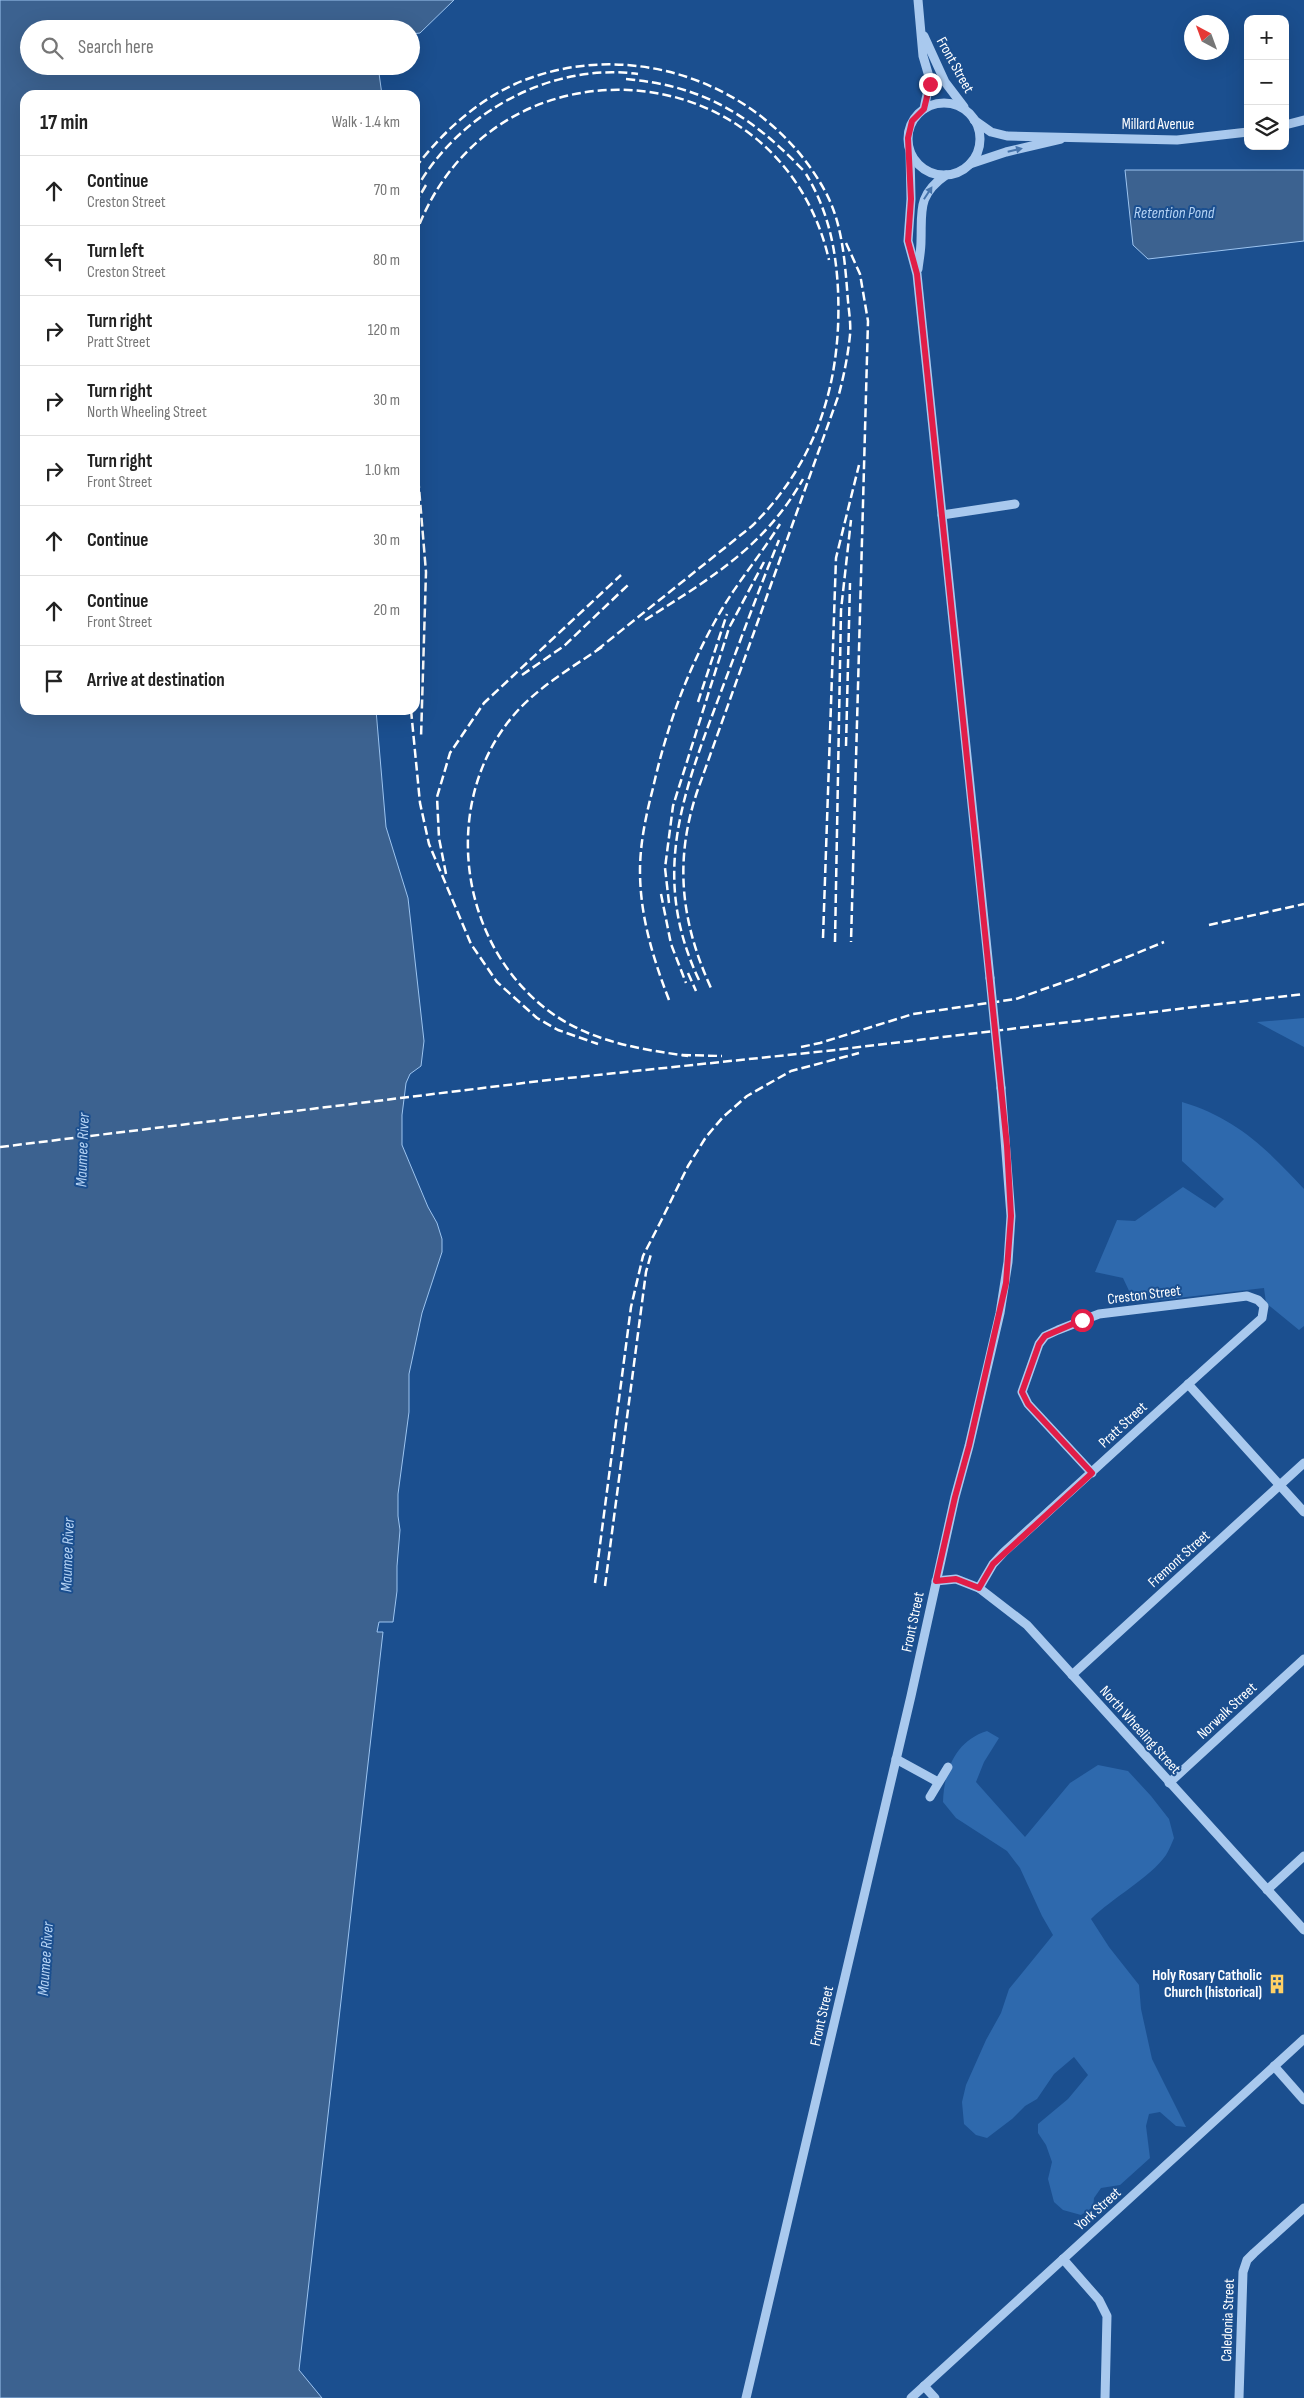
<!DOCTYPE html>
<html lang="en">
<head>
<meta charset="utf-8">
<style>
	:root { --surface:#fff; --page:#f2f2f2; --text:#222; --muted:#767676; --line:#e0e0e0 }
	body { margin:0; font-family:"Sofia Sans Condensed",sans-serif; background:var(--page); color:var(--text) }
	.controls { position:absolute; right:15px; top:15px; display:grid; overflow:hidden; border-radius:10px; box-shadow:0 5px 20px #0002 }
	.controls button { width:45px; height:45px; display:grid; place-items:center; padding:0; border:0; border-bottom:1px solid var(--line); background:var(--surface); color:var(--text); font:25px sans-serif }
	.compass { position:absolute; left:1184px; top:15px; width:45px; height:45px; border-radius:50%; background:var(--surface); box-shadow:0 5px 20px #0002; rotate:319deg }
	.stop { position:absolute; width:15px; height:15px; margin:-11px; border:4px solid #e11d48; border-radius:50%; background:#fff }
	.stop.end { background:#e11d48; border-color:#fff; box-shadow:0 1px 5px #0008 }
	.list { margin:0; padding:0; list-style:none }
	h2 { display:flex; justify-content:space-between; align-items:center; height:65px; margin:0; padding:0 20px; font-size:21px }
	h2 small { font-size:16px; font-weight:400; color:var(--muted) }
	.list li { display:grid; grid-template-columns:32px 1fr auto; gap:15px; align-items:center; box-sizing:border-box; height:70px; padding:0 20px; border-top:1px solid var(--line) }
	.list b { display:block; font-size:19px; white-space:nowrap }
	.list p { margin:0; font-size:16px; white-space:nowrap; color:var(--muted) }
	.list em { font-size:16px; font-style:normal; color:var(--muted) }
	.icon { flex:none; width:28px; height:28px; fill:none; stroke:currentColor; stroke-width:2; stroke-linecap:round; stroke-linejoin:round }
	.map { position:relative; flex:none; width:1304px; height:2398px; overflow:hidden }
	.search { position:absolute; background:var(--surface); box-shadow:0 5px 20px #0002; left:20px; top:20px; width:400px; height:55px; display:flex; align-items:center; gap:12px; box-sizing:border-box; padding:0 18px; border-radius:28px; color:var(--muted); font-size:19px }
	.panel { position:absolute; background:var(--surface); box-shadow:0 5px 20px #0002; left:20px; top:90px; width:400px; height:625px; border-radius:15px }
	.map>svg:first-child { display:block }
	.green { fill:#2e69ad }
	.water { fill:#3c6290; stroke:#9cc4f0 }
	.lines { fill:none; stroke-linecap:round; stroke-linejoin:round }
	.minor { stroke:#a9c9ee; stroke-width:9 }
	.rail { stroke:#fff; stroke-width:2.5; stroke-dasharray:9 4; stroke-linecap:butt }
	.minor-bridge { stroke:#a9c9ee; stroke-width:9 }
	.oneway { fill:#4674ac }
	.route { stroke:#e11d48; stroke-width:6 }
	.labels { text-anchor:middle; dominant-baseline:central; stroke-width:4; stroke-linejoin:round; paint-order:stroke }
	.street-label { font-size:15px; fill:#fff; stroke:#1b4f8f }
	.poi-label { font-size:15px; font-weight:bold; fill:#fff; stroke:#1b4f8f; text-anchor:end }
	.water-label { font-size:16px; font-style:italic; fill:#b5d3f5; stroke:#1b4f8f }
</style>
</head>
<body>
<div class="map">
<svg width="1304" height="2398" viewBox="0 0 1304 2398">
	<rect width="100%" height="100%" fill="#1b4f8f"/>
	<g class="green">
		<path d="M1304,1018V1047L1257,1022Z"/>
		<path d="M1182,1102C1236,1118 1267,1149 1304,1189V1326L1299,1330L1266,1303L1264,1288L1152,1301L1131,1295L1123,1278L1095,1272L1117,1220L1135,1221L1183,1187L1215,1208L1224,1199L1182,1161Z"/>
		<path d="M987,1731L999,1738L984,1762L976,1782L1025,1837L1070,1783L1098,1765L1128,1771L1151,1796L1169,1819L1174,1838C1172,1843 1169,1850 1166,1855C1150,1878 1112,1898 1091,1919L1109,1947L1139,1985L1141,2009L1152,2059L1186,2127L1176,2126L1160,2112L1149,2114L1146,2126L1150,2158L1120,2185L1101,2188L1094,2198L1093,2207L1081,2215L1063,2210L1054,2202L1048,2179L1052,2162L1046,2145L1038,2133V2124L1068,2099L1088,2075L1074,2057L1054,2074L1037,2099L1025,2106L1012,2119L987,2138L976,2135L964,2124L962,2102L966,2085L986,2040L1001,2013L1009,1989L1053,1935L1042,1916L1020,1868L1007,1851L956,1818L943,1802C944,1771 955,1741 987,1731Z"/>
	</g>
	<g class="water">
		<path d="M0,0H454L420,33L411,34V29H29V66H378L382,95H25V710H376L386,827L408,898L424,1041L421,1066L410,1074L406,1083L402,1115V1145L428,1207L437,1223L442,1239V1252L422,1313L409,1374V1412L398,1494V1516L400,1530L397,1566V1591L393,1622H379L377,1632H383L299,2370L322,2398H0Z"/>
		<path d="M1125,170H1304V241L1148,259L1133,245Z"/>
	</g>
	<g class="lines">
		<g class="minor">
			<path d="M918,0L923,56L930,80L924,109"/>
			<path d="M924,36L945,82L964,107"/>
			<circle cx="944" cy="139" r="36"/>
			<path d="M974,120L991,132L1007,136L1177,140L1248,132"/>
			<path d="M1285,125L1304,120"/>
			<path d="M910,152L911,199L908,241L917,274L990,978"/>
			<path d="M970,164L1006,152L1061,139"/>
			<path d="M918,269C919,260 921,251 921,241C922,211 917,195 946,175"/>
			<path d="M942,515L1015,504"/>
			<path d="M1188,1384L1304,1512"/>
			<path d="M936,1581L956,1579L979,1588L1027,1625L1304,1930"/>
			<path d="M979,1588L993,1564L1004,1552C1090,1474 1175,1395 1262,1318L1264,1306L1258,1300L1247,1296L1099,1314L1058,1330L1045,1336L1039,1344L1022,1392L1028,1404L1092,1473"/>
			<path d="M1072,1675L1304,1463"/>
			<path d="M896,1759L938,1782"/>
			<path d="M1169,1783L1304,1659"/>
			<path d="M930,1797L948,1767"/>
			<path d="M1267,1890L1304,1856"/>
			<path d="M1274,2066L1304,2100"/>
			<path d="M1063,2259L1099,2300L1107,2316L1105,2398"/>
			<path d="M924,2386L935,2398"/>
			<path d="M746,2398L911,1696L955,1497L969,1446L1000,1313L1008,1262L1011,1216L1001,1088"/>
			<path d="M911,2398L1304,2039"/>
			<path d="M1239,2398L1243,2272L1247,2260L1254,2253L1304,2208"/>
		</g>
		<g class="rail">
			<path d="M626,79C704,86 750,115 803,170"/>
			<path d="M415,168C442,133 474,103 515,84C629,34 766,83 825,191C843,224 845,264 848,301C849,312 851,324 850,335C848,355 844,375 839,394L697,792C674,861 681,922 711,988"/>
			<path d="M415,191C457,114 550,62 638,74"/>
			<path d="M415,204L426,185"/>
			<path d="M415,236C488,29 780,46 829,260"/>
			<path d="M846,243L860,274L868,321L851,942"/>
			<path d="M415,440L426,572L421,738"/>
			<path d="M415,546L419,597"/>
			<path d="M645,620C709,579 764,548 803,479"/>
			<path d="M415,639L417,664"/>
			<path d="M602,647C574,666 545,683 521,707C433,799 458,962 569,1024C606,1044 646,1050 688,1056"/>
			<path d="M597,650L752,526C818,461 842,380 838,290C836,249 828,210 806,174"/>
			<path d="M522,675L564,646L629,584"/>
			<path d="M698,702L727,614"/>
			<path d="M411,710L420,803L429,844L471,944L497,982L537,1018L558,1030L598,1044"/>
			<path d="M846,746L850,583"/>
			<path d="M446,874L439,838L437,797L450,753L484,703L621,575"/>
			<path d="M661,894L671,944L686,983"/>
			<path d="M669,903L665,868L673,806L729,628L764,562"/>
			<path d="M1209,925L1304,904"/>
			<path d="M823,938L836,558L859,465"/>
			<path d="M835,942L841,610L851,520"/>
			<path d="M688,973L696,991"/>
			<path d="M699,980C649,874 684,791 722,689C741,639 759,589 779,540"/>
			<path d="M669,1000C653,958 640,916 640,871C640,843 646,815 653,788C667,725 689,665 722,609C740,579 762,553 780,524"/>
			<path d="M801,1047L820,1043L913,1014L1016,999L1081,976L1164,942"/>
			<path d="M682,1055L722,1056"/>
			<path d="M0,1147L540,1081L826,1051L1304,994"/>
			<path d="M595,1583L631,1307L643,1256L661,1221L688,1166L706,1137L723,1117L747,1096L791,1071L859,1053"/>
			<path d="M605,1586L646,1272L651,1254"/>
		</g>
		<path class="minor-bridge" d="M990,978L1001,1088"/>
	</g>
	<defs><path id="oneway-solid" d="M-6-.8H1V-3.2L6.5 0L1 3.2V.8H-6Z" transform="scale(1.25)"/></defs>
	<g class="oneway">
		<use href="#oneway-solid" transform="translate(1015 150) rotate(-13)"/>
		<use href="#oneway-solid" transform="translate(928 193) rotate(-57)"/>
	</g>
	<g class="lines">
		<path class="route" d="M930,84L924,109L912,121L908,138L911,199L908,241L917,274L1007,1146L1011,1216L1006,1283L969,1446L955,1497L936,1581L956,1579L979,1588L993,1564L1092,1473L1028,1404L1022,1392L1039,1344L1045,1336L1082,1320"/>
	</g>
	<defs>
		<symbol id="building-bare" viewBox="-9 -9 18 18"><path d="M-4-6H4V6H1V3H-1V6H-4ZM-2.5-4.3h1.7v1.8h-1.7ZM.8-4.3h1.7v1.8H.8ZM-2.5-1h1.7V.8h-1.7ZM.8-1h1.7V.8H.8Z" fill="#ffd166" stroke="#1b4f8f" stroke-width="2.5" paint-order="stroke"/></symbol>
	</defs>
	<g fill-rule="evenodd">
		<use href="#building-bare" x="1263" y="1970" width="28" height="28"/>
	</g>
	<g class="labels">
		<g class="street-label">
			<text transform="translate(955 65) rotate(61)">Front Street</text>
			<text x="1158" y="124">Millard Avenue</text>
			<text transform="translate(1144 1295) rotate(-7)">Creston Street</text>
			<text transform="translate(1123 1425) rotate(-43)">Pratt Street</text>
			<text transform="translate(1179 1559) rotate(-42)">Fremont Street</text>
			<text transform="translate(913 1622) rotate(-78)">Front Street</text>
			<text transform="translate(1227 1711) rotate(-43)">Norwalk Street</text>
			<text transform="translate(1140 1730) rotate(48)">North Wheeling Street</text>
			<text transform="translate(822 2016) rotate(-77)">Front Street</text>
			<text transform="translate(1098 2209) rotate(-42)">York Street</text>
			<text transform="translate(1228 2320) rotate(-88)">Caledonia Street</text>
		</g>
		<g class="poi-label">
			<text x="1262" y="1975">Holy Rosary Catholic<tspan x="1262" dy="17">Church (historical)</tspan></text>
		</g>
		<g class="water-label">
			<text x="1174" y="213">Retention Pond</text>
			<text transform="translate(83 1150) rotate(-88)">Maumee River</text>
			<text transform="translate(68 1555) rotate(-88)">Maumee River</text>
			<text transform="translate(46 1959) rotate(-86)">Maumee River</text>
		</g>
	</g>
</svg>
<div class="controls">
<button>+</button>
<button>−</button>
<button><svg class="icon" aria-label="layers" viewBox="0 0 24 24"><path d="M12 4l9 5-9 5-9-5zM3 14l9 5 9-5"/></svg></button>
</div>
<svg class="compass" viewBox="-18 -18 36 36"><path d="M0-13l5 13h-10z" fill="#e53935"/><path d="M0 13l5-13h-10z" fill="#767676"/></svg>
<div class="stop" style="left:1082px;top:1320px"></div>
<div class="stop end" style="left:930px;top:84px"></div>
<div class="search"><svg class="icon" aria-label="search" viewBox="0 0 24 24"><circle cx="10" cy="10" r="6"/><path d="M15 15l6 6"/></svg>Search here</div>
<section class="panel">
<h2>17 min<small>Walk · 1.4 km</small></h2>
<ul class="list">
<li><svg class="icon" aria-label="ahead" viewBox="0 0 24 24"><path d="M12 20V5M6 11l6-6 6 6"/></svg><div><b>Continue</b><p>Creston Street</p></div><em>70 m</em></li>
<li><svg class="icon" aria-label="left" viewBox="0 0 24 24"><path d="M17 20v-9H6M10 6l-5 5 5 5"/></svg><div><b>Turn left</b><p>Creston Street</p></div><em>80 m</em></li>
<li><svg class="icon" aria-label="right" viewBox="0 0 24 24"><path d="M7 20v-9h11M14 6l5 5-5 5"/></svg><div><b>Turn right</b><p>Pratt Street</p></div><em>120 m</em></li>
<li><svg class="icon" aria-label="right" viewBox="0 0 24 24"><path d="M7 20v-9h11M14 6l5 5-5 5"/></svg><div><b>Turn right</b><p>North Wheeling Street</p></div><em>30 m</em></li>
<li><svg class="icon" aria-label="right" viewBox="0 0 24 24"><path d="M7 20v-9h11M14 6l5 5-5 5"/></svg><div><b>Turn right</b><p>Front Street</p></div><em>1.0 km</em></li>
<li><svg class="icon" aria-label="ahead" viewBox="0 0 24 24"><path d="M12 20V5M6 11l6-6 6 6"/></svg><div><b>Continue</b></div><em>30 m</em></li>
<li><svg class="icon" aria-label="ahead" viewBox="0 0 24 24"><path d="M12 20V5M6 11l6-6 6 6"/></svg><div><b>Continue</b><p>Front Street</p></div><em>20 m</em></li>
<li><svg class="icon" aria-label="arrive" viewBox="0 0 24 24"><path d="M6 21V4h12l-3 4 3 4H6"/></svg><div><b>Arrive at destination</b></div></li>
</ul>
</section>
</div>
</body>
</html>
